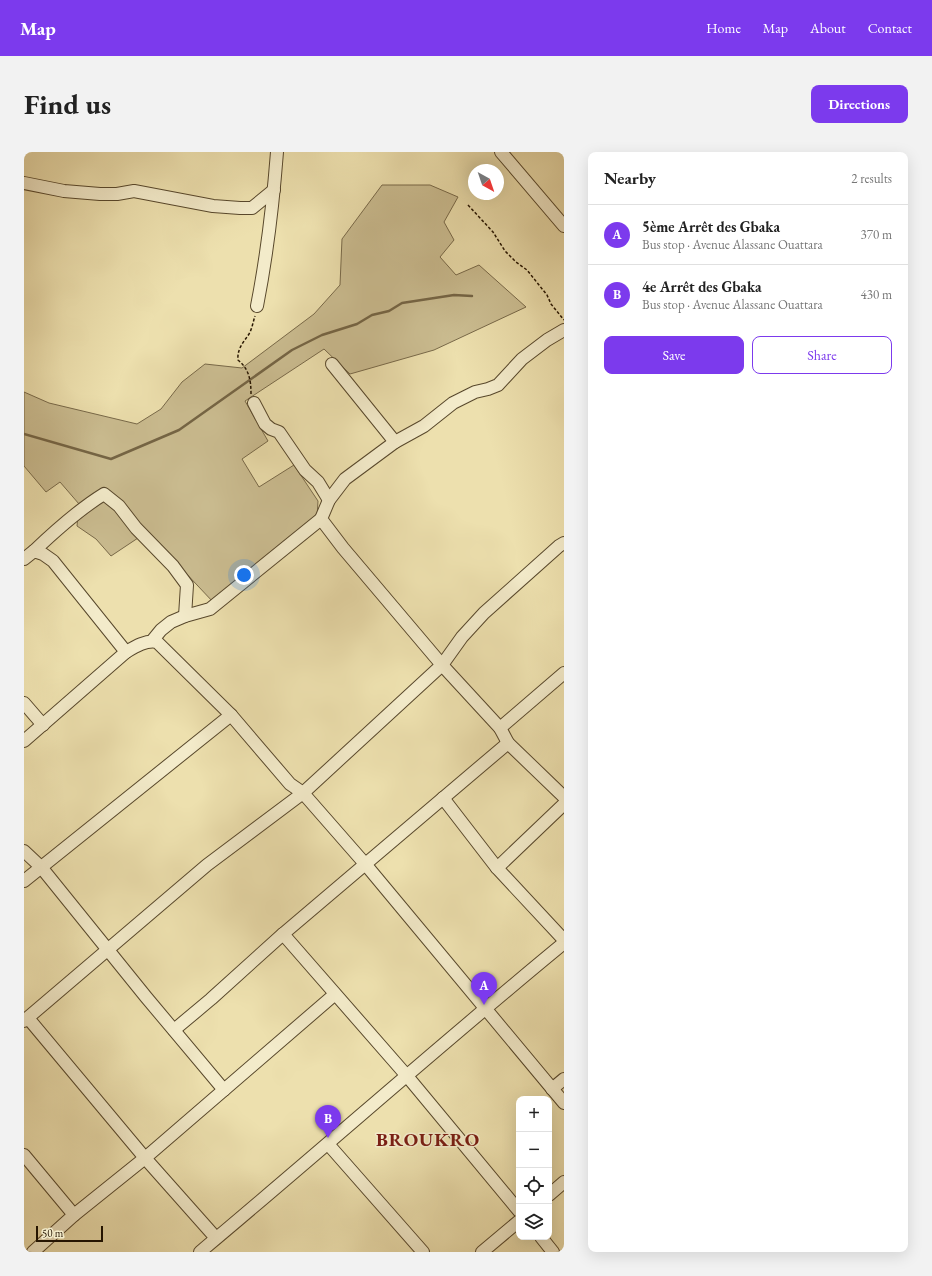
<!DOCTYPE html>
<html lang="en">
<head>
<meta charset="utf-8">
<style>
	:root { --surface:#fff; --page:#f2f2f2; --text:#222; --muted:#767676; --line:#e0e0e0; --accent:#7c3aed }
	body { margin:0; font-family:"EB Garamond",serif; background:var(--page); color:var(--text) }
	.controls { position:absolute; right:12px; bottom:12px; display:grid; overflow:hidden; border-radius:8px; box-shadow:0 4px 16px #0002 }
	.controls button { width:36px; height:36px; display:grid; place-items:center; padding:0; border:0; border-bottom:1px solid var(--line); background:var(--surface); color:var(--text); font:20px sans-serif }
	.compass { position:absolute; left:444px; top:12px; width:36px; height:36px; border-radius:50%; background:var(--surface); box-shadow:0 4px 16px #0002; rotate:140deg }
	.scale { position:absolute; left:12px; bottom:10px; width:67px; box-sizing:border-box; padding-left:4px; border:2px solid #261501; border-top:0; font-size:11px; line-height:14px; white-space:nowrap; color:#261501; -webkit-text-stroke:3px #f3ebca; paint-order:stroke }
	.you { position:absolute; left:220px; top:423px; width:14px; height:14px; margin:-10px; border:3px solid #fff; border-radius:50%; background:#1a73e8; box-shadow:0 0 0 6px #1a73e833 }
	.badge { display:grid; place-items:center; width:26px; height:26px; border-radius:50%; background:var(--accent); color:#fff; font-size:13px; font-weight:700 }
	.pin { position:absolute; translate:-50% -33px; filter:drop-shadow(0 1px 2px #0008) }
	.pin::after { content:''; position:absolute; top:21px; width:14px; height:12px; background:inherit; clip-path:polygon(0 0,100% 0,50% 100%) }
	.list { margin:0; padding:0; list-style:none }
	h2 { display:flex; justify-content:space-between; align-items:center; height:52px; margin:0; padding:0 16px; font-size:17px }
	h2 small { font-size:13px; font-weight:400; color:var(--muted) }
	.list li { display:grid; grid-template-columns:26px 1fr auto; gap:12px; align-items:center; box-sizing:border-box; height:60px; padding:0 16px; border-top:1px solid var(--line) }
	.list b { display:block; font-size:15px; white-space:nowrap }
	.list p { margin:0; font-size:13px; white-space:nowrap; color:var(--muted) }
	.list em { font-size:13px; font-style:normal; color:var(--muted) }
	.actions { display:flex; gap:8px; padding:12px 16px }
	.actions a { flex:1; padding:9px 0; border:1px solid var(--accent); border-radius:8px; text-align:center; font-size:14px; color:var(--accent) }
	.actions .main { background:var(--accent); color:#fff }
	.icon { flex:none; width:22px; height:22px; fill:none; stroke:currentColor; stroke-width:2; stroke-linecap:round; stroke-linejoin:round }
	.map { position:relative; flex:none; width:540px; height:1100px; overflow:hidden; border-radius:8px }
	header { display:flex; align-items:center; gap:24px; box-sizing:border-box; height:56px; padding:0 20px; background:var(--accent); color:#fff }
	header strong { font-size:19px }
	nav { display:flex; gap:22px; margin-inline-start:auto; font-size:14px }
	.intro { display:flex; align-items:center; justify-content:space-between; box-sizing:border-box; height:96px; padding:0 24px }
	h1 { margin:0; font-size:28px }
	.button { padding:10px 18px; border-radius:8px; background:var(--accent); color:#fff; font-size:14px; font-weight:700 }
	main { display:flex; gap:24px; padding:0 24px }
	aside { flex:1; background:var(--surface); border-radius:8px; box-shadow:0 4px 16px #0002 }
	.map>svg:first-child { display:block }
	.green { fill:#cbbd91; stroke:#786949 }
	.lines { fill:none; stroke-linecap:round; stroke-linejoin:round }
	.stream { stroke:#756545; stroke-width:2.5 }
	.minor-casing { stroke:#58482c; stroke-width:14 }
	.path { stroke:#261501; stroke-width:1.5; stroke-dasharray:3 2; stroke-linecap:butt }
	.minor { stroke:#f3ebca; stroke-width:12 }
	.labels { text-anchor:middle; dominant-baseline:central; stroke-width:3; stroke-linejoin:round; paint-order:stroke }
	.district-label { font-size:19px; font-weight:bold; letter-spacing:1px; fill:#7a1f14; stroke:#f3ebca }
</style>
</head>
<body>
<header>
<strong>Map</strong>
<nav><a>Home</a><a>Map</a><a>About</a><a>Contact</a></nav>
</header>
<div class="intro"><h1>Find us</h1><a class="button">Directions</a></div>
<main>
<div class="map">
<svg width="540" height="1100" viewBox="0 0 540 1100">
	<rect width="100%" height="100%" fill="#ede0ae"/>
	<filter id="stains"><feTurbulence type="fractalNoise" baseFrequency=".005" numOctaves="4"/><feColorMatrix values="0 0 0 0 .2 0 0 0 0 .09 0 0 0 0 .02 0 0 0 .5 -.17"/></filter>
	<radialGradient id="worn" r=".72"><stop offset=".6" stop-color="#630" stop-opacity="0"/><stop offset="1" stop-color="#630" stop-opacity=".3"/></radialGradient>
	<path class="green" d="M358,33H406L434,45L420,70L430,88L416,105L432,123L455,113L502,155L410,198L326,222L300,197L221,249L244,289L218,307L235,335L270,313L294,349L293,366L190,451L123,380L87,404L72,387L53,374L55,352L36,330L22,340L0,314V240L25,251L113,272L137,257L158,230L181,212L218,216L290,162L316,133L318,87Z"/>
	<g class="lines">
		<path class="stream" d="M0,282L87,307L155,278L268,198L298,183L333,172L348,163L365,159L378,151L430,143L448,144"/>
		<defs>
			<g id="minor">
				<path d="M477,0L540,74"/>
				<path d="M0,31L40,39L76,42H93L110,39L189,54L216,56H228L250,38"/>
				<path d="M233,154C243,103 249,52 253,0"/>
				<path d="M540,178L523,188L498,207L474,233L464,237L451,240L429,251L400,274L371,290L321,327L305,348L297,367L319,396L418,513L476,576L484,591L540,645"/>
				<path d="M308,212L371,290"/>
				<path d="M230,251L241,272L247,277L255,280L281,318L294,330L305,348"/>
				<path d="M10,399C32,378 54,358 80,342L95,354L112,376L149,414L163,433L161,464"/>
				<path d="M0,407L10,399L19,402L29,409L102,500"/>
				<path d="M128,489L137,478L147,470L161,464L186,457L297,367"/>
				<path d="M0,551L19,573"/>
				<path d="M476,576L540,521"/>
				<path d="M0,589L102,500C112,494 122,488 133,490L207,563L266,632L279,641L342,713L540,951"/>
				<path d="M419,646L473,716L540,788"/>
				<path d="M0,699L17,715L122,845L200,938"/>
				<path d="M473,716L540,652"/>
				<path d="M0,729L207,563"/>
				<path d="M259,782L383,924L495,1059"/>
				<path d="M4,866L121,1006L192,1086"/>
				<path d="M0,869L183,713L279,641L418,513L438,485L460,461L535,394L540,391"/>
				<path d="M150,878L187,847L259,782L484,591"/>
				<path d="M528,937L540,927"/>
				<path d="M304,992L399,1100"/>
				<path d="M0,1003L50,1063"/>
				<path d="M525,1043L540,1030"/>
				<path d="M517,1085L529,1100"/>
				<path d="M9,1100L50,1063L121,1006L310,843"/>
				<path d="M176,1100C298,998 417,892 540,791"/>
				<path d="M458,1100L495,1069"/>
			</g>
		</defs>
		<use href="#minor" class="minor-casing"/>
		<g class="path">
			<path d="M444,53L469,80L481,99L492,110L503,118L523,143L527,152L540,168"/>
			<path d="M227,242C227,228 225,217 214,208C213,197 219,191 225,182C228,177 229,170 231,164"/>
		</g>
		<use href="#minor" class="minor"/>
	</g>
	<g class="labels">
		<g class="district-label">
			<text x="404" y="987">BROUKRO</text>
		</g>
	</g>
	<rect width="100%" height="100%" filter="url(#stains)"/>
	<rect width="100%" height="100%" fill="url(#worn)"/>
</svg>
<div class="controls">
<button>+</button>
<button>−</button>
<button><svg class="icon" aria-label="locate" viewBox="0 0 24 24"><circle cx="12" cy="12" r="6"/><path d="M12 2v4M12 18v4M2 12h4M18 12h4"/></svg></button>
<button><svg class="icon" aria-label="layers" viewBox="0 0 24 24"><path d="M12 4l9 5-9 5-9-5zM3 14l9 5 9-5"/></svg></button>
</div>
<svg class="compass" viewBox="-18 -18 36 36"><path d="M0-13l5 13h-10z" fill="#e53935"/><path d="M0 13l5-13h-10z" fill="#767676"/></svg>
<div class="scale">50 m</div>
<div class="you"></div>
<div class="pin badge" style="left:460px;top:853px">A</div>
<div class="pin badge" style="left:304px;top:986px">B</div>
</div>
<aside>
<h2>Nearby<small>2 results</small></h2>
<ul class="list">
<li><span class="badge">A</span><div><b>5ème Arrêt des Gbaka</b><p>Bus stop · Avenue Alassane Ouattara</p></div><em>370 m</em></li>
<li><span class="badge">B</span><div><b>4e Arrêt des Gbaka</b><p>Bus stop · Avenue Alassane Ouattara</p></div><em>430 m</em></li>
</ul>
<div class="actions"><a class="main">Save</a><a>Share</a></div>
</aside>
</main>
</body>
</html>
